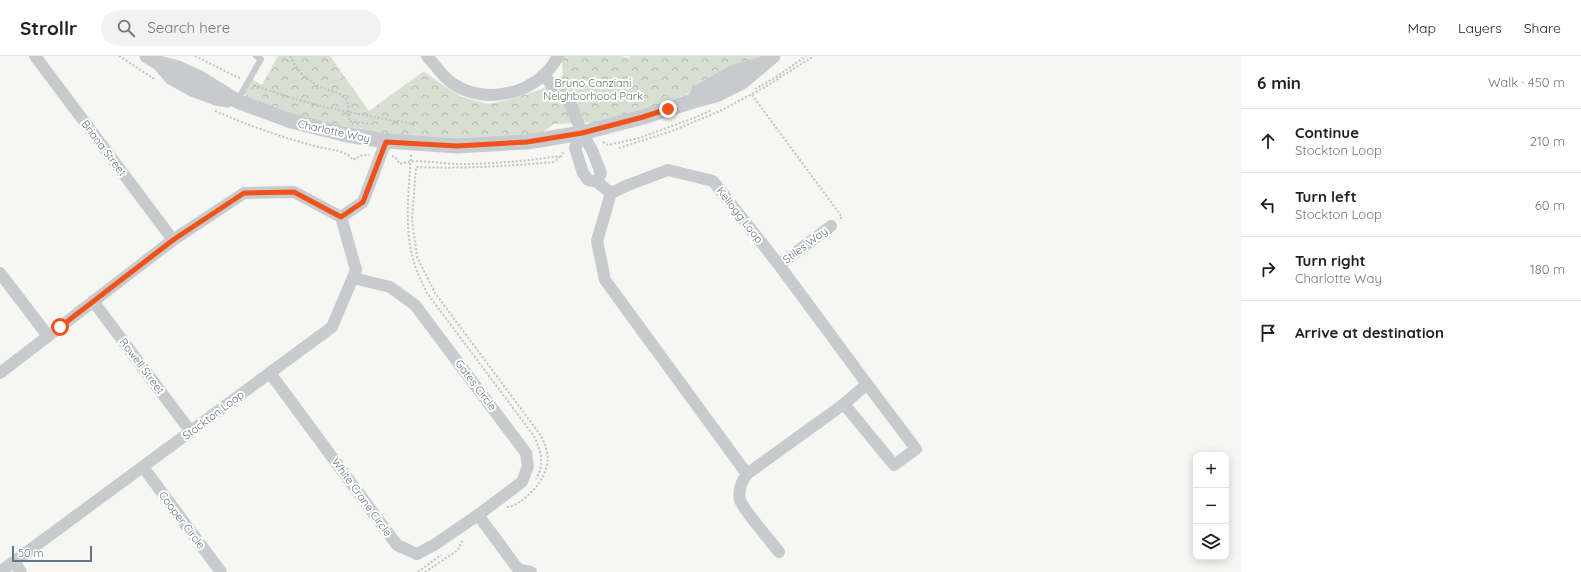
<!DOCTYPE html>
<html lang="en">
<head>
<meta charset="utf-8">
<style>
	:root { --surface:#fff; --page:#f2f2f2; --text:#202124; --muted:#757577; --line:#e0e0e0 }
	body { margin:0; font-family:Quicksand,sans-serif; background:var(--page); color:var(--text) }
	.controls { position:absolute; right:12px; bottom:12px; display:grid; overflow:hidden; border-radius:8px; box-shadow:0 2px 10px #0003 }
	.controls button { width:36px; height:36px; display:grid; place-items:center; padding:0; border:0; border-bottom:1px solid var(--line); background:var(--surface); color:var(--text); font:20px sans-serif }
	.scale { position:absolute; left:12px; bottom:10px; width:80px; box-sizing:border-box; padding-left:4px; border:2px solid #637586; border-top:0; font-size:11px; line-height:14px; white-space:nowrap; color:#637586; -webkit-text-stroke:3px #fff; paint-order:stroke }
	.stop { position:absolute; width:12px; height:12px; margin:-9px; border:3px solid #f05319; border-radius:50%; background:#fff }
	.stop.end { background:#f05319; border-color:#fff; box-shadow:0 1px 4px #0008 }
	.list { margin:0; padding:0; list-style:none }
	h2 { display:flex; justify-content:space-between; align-items:center; height:52px; margin:0; padding:0 16px; font-size:17px }
	h2 small { font-size:13px; font-weight:400; color:var(--muted) }
	.list li { display:grid; grid-template-columns:26px 1fr auto; gap:12px; align-items:center; box-sizing:border-box; height:64px; padding:0 16px; border-top:1px solid var(--line) }
	.list b { display:block; font-size:15px; white-space:nowrap }
	.list p { margin:0; font-size:13px; white-space:nowrap; color:var(--muted) }
	.list em { font-size:13px; font-style:normal; color:var(--muted) }
	.icon { flex:none; width:22px; height:22px; fill:none; stroke:currentColor; stroke-width:2; stroke-linecap:round; stroke-linejoin:round }
	.map { position:relative; flex:none; width:1241px; height:516px; overflow:hidden }
	header { display:flex; align-items:center; gap:24px; box-sizing:border-box; height:56px; padding:0 20px; background:var(--surface); border-bottom:1px solid var(--line) }
	header strong { font-size:19px }
	nav { display:flex; gap:22px; margin-inline-start:auto; font-size:14px }
	.search { width:280px; height:36px; background:var(--page); display:flex; align-items:center; gap:10px; box-sizing:border-box; padding:0 14px; border-radius:22px; color:var(--muted); font-size:15px }
	main { display:flex }
	aside { flex:1; background:var(--surface) }
	.map>svg:first-child { display:block }
	.park { fill:url(#park-crowns) }
	.lines { fill:none; stroke-linecap:round; stroke-linejoin:round }
	.path { stroke:#c1c2c4; stroke-width:2; stroke-dasharray:2 2; stroke-linecap:butt }
	.service { stroke:#c8cbce; stroke-width:6 }
	.minor { stroke:#c8cbce; stroke-width:12 }
	.tertiary { stroke:#c8cbce; stroke-width:15 }
	.route { stroke:#f05319; stroke-width:5 }
	.labels { text-anchor:middle; dominant-baseline:central; stroke-width:4; stroke-linejoin:round; paint-order:stroke }
	.park-label { font-size:11px; fill:#63785e; stroke:#fff }
	.street-label { font-size:11px; fill:#637586; stroke:#fff }
</style>
</head>
<body>
<header>
<strong>Strollr</strong>
<div class="search"><svg class="icon" aria-label="search" viewBox="0 0 24 24"><circle cx="10" cy="10" r="6"/><path d="M15 15l6 6"/></svg>Search here</div>
<nav><a>Map</a><a>Layers</a><a>Share</a></nav>
</header>
<main>
<div class="map">
<svg width="1241" height="516" viewBox="0 0 1241 516">
	<defs>
		<pattern id="park-crowns" width="20" height="18" patternUnits="userSpaceOnUse"><rect width="20" height="18" fill="#d7dfd3"/><path d="M2 6a3 3 0 1 1 6 0M12 15a3 3 0 1 1 6 0" fill="none" stroke="#b2b9b1"/></pattern>
	</defs>
	<rect width="100%" height="100%" fill="#f6f6f2"/>
	<path class="park" d="M278,0H330L369,55L424,15L441,28L462,41L488,48L508,44L540,34L563,19L562,6L564,0H621L628,2L631,0H762L713,24L685,39L608,66L554,68L538,79L446,85L378,78L291,59L248,43L245,37L252,23L262,29Z"/>
	<g class="lines">
		<g class="path">
			<path d="M119,0L156,24"/>
			<path d="M195,0L241,23"/>
			<path d="M290,0C296,12 304,23 317,29C339,40 350,33 349,65L370,68"/>
			<path d="M254,29C305,49 355,58 409,67L413,68L415,71"/>
			<path d="M755,33L776,21L806,0"/>
			<path d="M752,39L842,161L840,163"/>
			<path d="M215,55C250,70 286,83 323,92C334,94 346,95 353,104L362,99H369"/>
			<path d="M603,86L608,89L639,82L694,62L712,54"/>
			<path d="M619,92L672,75L720,55L765,31L814,0"/>
			<path d="M411,99C409,133 404,170 413,203C416,215 422,226 427,237L534,380C541,395 545,408 536,423"/>
			<path d="M392,100L395,101L400,108C416,102 441,108 459,108C493,108 527,105 561,100L564,95"/>
			<path d="M507,451C515,450 520,446 526,441C540,429 552,411 546,392C545,387 542,382 539,377L435,237L417,201L412,163L416,111C463,113 508,110 554,106L561,100"/>
			<path d="M418,516L441,499"/>
			<path d="M425,516L458,494L463,483"/>
		</g>
		<path class="service" d="M237,45L261,3L256,0"/>
		<g class="minor">
			<path d="M35,0L173,184"/>
			<path d="M427,0C435,9 442,20 452,27C486,51 540,37 558,0"/>
			<path d="M543,19L569,45L582,77L592,94L601,117L597,126"/>
			<path d="M582,77L575,92L583,117L588,124L597,126L611,137"/>
			<path d="M341,161L363,146L386,85"/>
			<path d="M779,209L831,170"/>
			<path d="M0,217L48,280"/>
			<path d="M93,245L191,376"/>
			<path d="M0,317L173,184L244,137L294,136L341,161L356,214L332,271L0,516"/>
			<path d="M270,317L397,489L417,498L434,489L478,459L522,426L528,410L526,397L415,249L390,231L353,222"/>
			<path d="M844,348L894,409L916,393L867,328"/>
			<path d="M143,411L221,516"/>
			<path d="M747,418L605,224L597,185L611,137L628,129L668,114L713,125L779,209L867,328L844,348L747,418C741,426 738,434 740,444C742,452 772,487 779,496"/>
			<path d="M478,459L518,513L531,516"/>
			<path d="M14,506L21,516"/>
		</g>
		<g class="tertiary">
			<path d="M147,0L159,7L172,22L192,33L216,42L228,44"/>
			<path d="M159,7L178,12L200,22L237,45L291,65L347,79L386,85L457,90L527,86L582,77L643,61L693,45L716,39L742,26L773,0"/>
			<path d="M695,42L698,37L732,17L759,9"/>
		</g>
	</g>
	<g class="lines">
		<path class="route" d="M60,271L173,184L244,137L294,136L341,161L363,146L386,86L457,90L527,86L582,77L643,61L668,53"/>
	</g>
	<g class="labels">
		<g class="park-label">
			<text x="593" y="27">Bruno Canziani<tspan x="593" dy="13">Neighborhood Park</tspan></text>
		</g>
		<g class="street-label">
			<text transform="translate(334 75) rotate(12)">Charlotte Way</text>
			<text transform="translate(104 92) rotate(53)">Briana Street</text>
			<text transform="translate(740 159) rotate(52)">Kellogg Loop</text>
			<text transform="translate(805 189) rotate(-37)">Stiles Way</text>
			<text transform="translate(142 310) rotate(53)">Rowell Street</text>
			<text transform="translate(476 329) rotate(53)">Gates Circle</text>
			<text transform="translate(213 359) rotate(-37)">Stockton Loop</text>
			<text transform="translate(362 441) rotate(54)">White Crane Circle</text>
			<text transform="translate(182 464) rotate(53)">Cooper Circle</text>
		</g>
	</g>
</svg>
<div class="controls">
<button>+</button>
<button>−</button>
<button><svg class="icon" aria-label="layers" viewBox="0 0 24 24"><path d="M12 4l9 5-9 5-9-5zM3 14l9 5 9-5"/></svg></button>
</div>
<div class="scale">50 m</div>
<div class="stop" style="left:60px;top:271px"></div>
<div class="stop end" style="left:668px;top:53px"></div>
</div>
<aside>
<h2>6 min<small>Walk · 450 m</small></h2>
<ul class="list">
<li><svg class="icon" aria-label="ahead" viewBox="0 0 24 24"><path d="M12 20V5M6 11l6-6 6 6"/></svg><div><b>Continue</b><p>Stockton Loop</p></div><em>210 m</em></li>
<li><svg class="icon" aria-label="left" viewBox="0 0 24 24"><path d="M17 20v-9H6M10 6l-5 5 5 5"/></svg><div><b>Turn left</b><p>Stockton Loop</p></div><em>60 m</em></li>
<li><svg class="icon" aria-label="right" viewBox="0 0 24 24"><path d="M7 20v-9h11M14 6l5 5-5 5"/></svg><div><b>Turn right</b><p>Charlotte Way</p></div><em>180 m</em></li>
<li><svg class="icon" aria-label="arrive" viewBox="0 0 24 24"><path d="M6 21V4h12l-3 4 3 4H6"/></svg><div><b>Arrive at destination</b></div></li>
</ul>
</aside>
</main>
</body>
</html>
